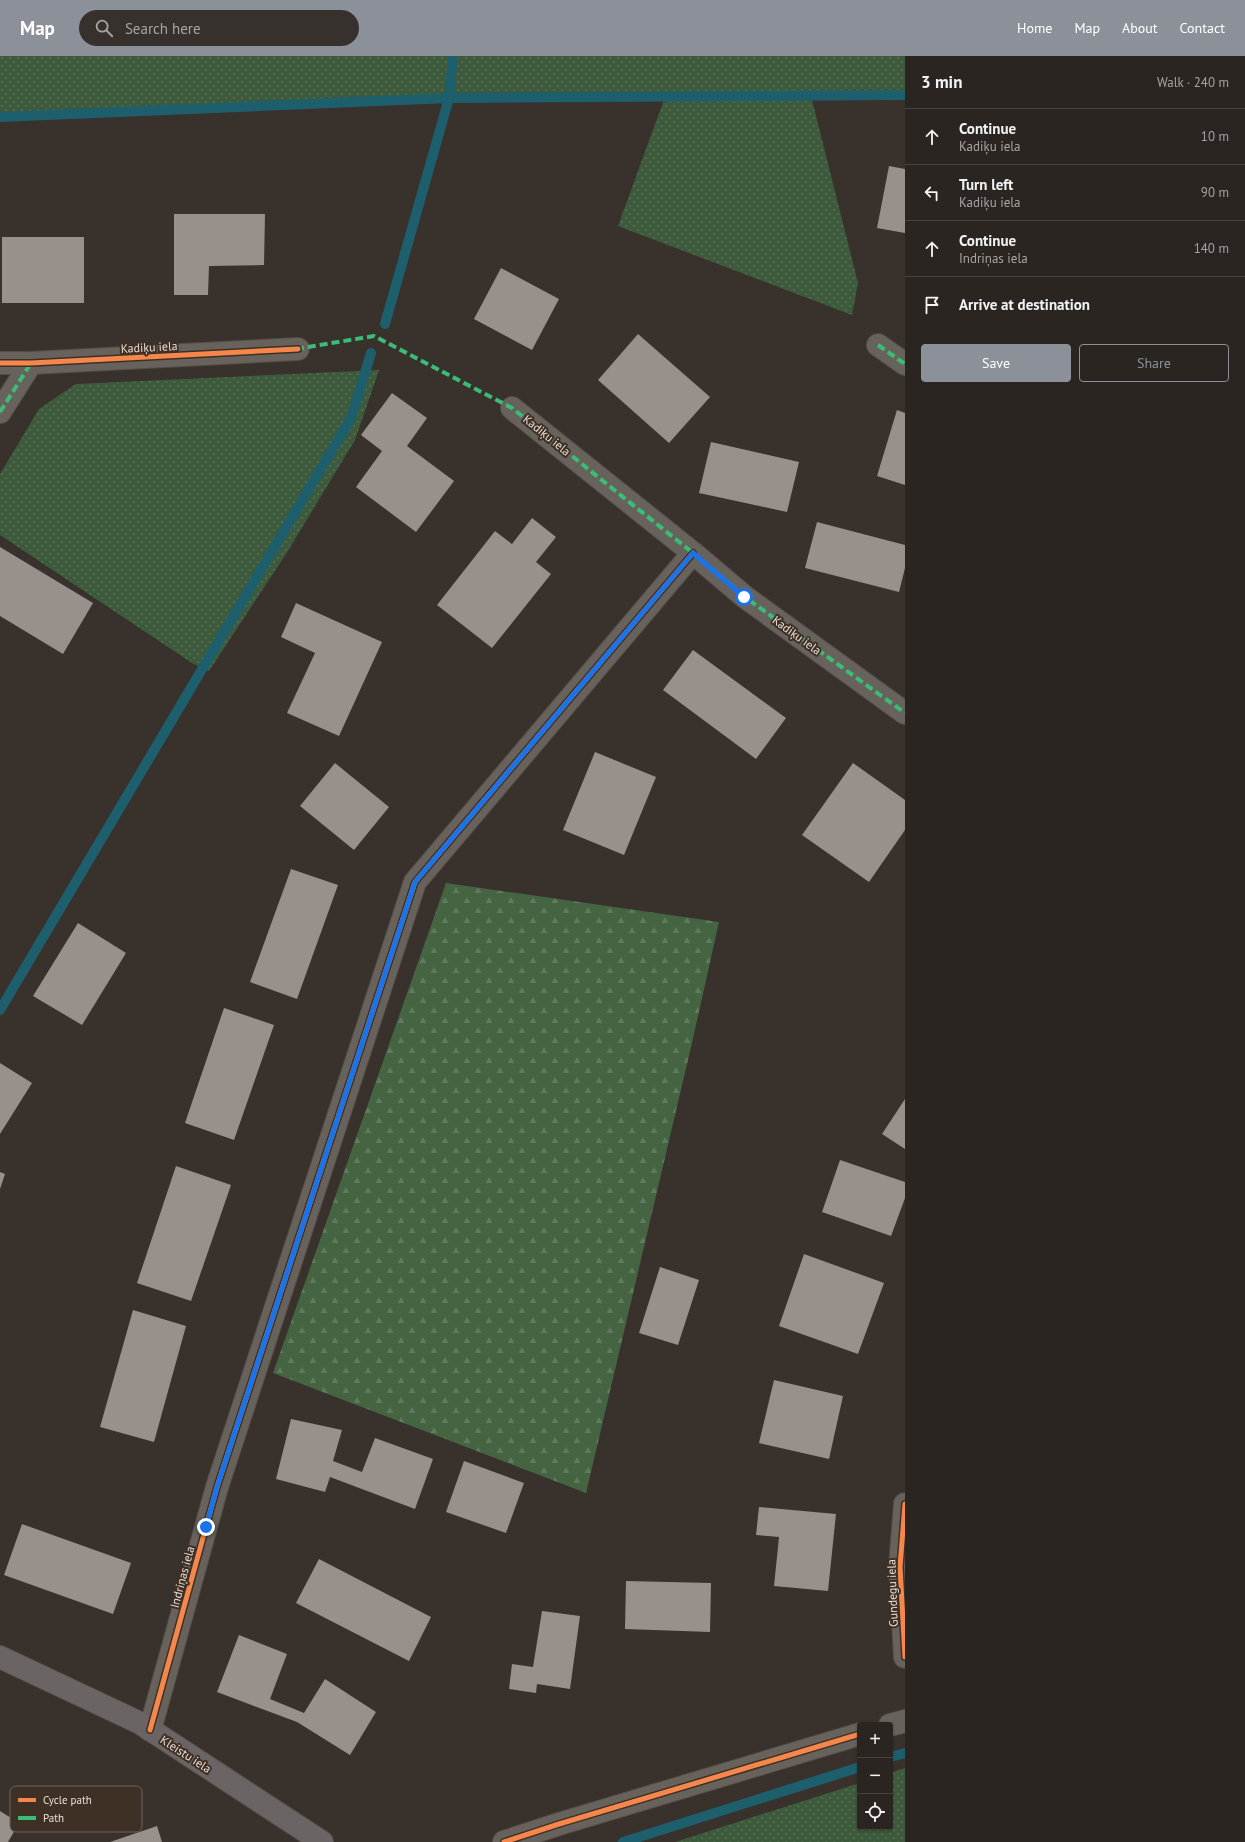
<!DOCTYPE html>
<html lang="en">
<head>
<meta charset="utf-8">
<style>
	:root { --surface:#2b2521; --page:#37312e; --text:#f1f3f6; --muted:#a6a5a5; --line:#47423f; --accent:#8c9099 }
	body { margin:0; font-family:"PT Sans",sans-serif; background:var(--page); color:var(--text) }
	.controls { position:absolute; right:12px; bottom:12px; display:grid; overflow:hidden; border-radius:4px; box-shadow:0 1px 3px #0004 }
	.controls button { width:36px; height:36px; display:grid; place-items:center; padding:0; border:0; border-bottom:1px solid var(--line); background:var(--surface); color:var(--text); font:20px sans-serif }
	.stop { position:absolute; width:12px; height:12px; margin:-9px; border:3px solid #1a73e8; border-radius:50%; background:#fff }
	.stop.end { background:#1a73e8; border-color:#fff; box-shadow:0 1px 4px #0008 }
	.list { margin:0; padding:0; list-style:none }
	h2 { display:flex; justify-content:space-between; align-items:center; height:52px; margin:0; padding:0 16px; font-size:17px }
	h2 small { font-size:13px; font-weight:400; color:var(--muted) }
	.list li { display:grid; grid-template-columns:26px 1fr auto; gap:12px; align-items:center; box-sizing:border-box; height:56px; padding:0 16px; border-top:1px solid var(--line) }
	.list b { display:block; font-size:15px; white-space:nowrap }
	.list p { margin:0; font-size:13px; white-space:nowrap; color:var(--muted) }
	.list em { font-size:13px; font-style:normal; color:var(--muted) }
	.actions { display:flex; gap:8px; padding:12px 16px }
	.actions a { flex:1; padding:9px 0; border:1px solid var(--accent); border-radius:4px; text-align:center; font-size:14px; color:var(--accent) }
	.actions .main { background:var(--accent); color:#fff }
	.icon { flex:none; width:22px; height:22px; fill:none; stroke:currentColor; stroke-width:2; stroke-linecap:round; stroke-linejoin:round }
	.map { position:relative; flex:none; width:905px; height:1786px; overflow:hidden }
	header { display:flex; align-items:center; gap:24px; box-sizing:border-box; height:56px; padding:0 20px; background:var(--accent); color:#fff }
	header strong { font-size:19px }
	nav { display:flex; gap:22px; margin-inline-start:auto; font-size:14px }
	.search { width:280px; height:36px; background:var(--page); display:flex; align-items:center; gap:10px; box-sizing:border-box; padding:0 14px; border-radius:22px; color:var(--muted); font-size:15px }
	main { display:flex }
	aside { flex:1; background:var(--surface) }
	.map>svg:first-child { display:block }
	.grass { fill:url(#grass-dots) }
	.forest { fill:url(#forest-firs) }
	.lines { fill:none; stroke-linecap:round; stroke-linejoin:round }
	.stream { stroke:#1e5f6e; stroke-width:10 }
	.building { fill:#97908b }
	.street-casing { stroke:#544d48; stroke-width:24 }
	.secondary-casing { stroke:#544d48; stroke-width:24 }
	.street { stroke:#68625c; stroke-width:22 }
	.secondary { stroke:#6a6564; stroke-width:22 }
	.quiet { stroke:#3abd76; stroke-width:4; stroke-dasharray:8 4; stroke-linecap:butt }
	.cycleway-casing { stroke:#3f3026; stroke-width:8 }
	.cycleway { stroke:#f5874c; stroke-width:5 }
	.route { stroke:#1a73e8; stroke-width:5 }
	.labels { text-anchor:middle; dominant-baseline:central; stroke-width:4; stroke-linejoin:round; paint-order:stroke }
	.street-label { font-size:12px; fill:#e9dfd8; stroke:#3f3026 }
	.key { fill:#3f3026; stroke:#72655b; stroke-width:1 }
	.key-label { font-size:11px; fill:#e9dfd8 }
</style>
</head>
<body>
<header>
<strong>Map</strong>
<div class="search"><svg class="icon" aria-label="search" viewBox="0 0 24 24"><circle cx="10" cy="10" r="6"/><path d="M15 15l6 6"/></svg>Search here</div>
<nav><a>Home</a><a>Map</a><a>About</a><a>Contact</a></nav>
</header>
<main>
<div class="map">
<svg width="905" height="1786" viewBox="0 0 905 1786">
	<defs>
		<pattern id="grass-dots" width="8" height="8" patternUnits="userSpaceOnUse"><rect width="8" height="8" fill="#3d5b3c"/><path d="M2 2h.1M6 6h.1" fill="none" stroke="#597257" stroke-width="1.8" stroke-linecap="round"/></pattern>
		<pattern id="forest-firs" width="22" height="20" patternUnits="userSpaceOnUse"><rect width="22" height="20" fill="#446442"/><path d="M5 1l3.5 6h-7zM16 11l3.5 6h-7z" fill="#5f7a5d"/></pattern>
	</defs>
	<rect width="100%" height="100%" fill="#39312c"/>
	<g class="grass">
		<path d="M0,0H905V39L811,40L858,227L852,259L618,170L665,41L449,42L0,61Z"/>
		<path d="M379,314L355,384L286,498L209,615L192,607L0,479V418L39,353L76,328Z"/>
		<path d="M905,1712V1786H675L860,1727V1771H890V1717Z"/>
	</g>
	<path class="forest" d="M446,827L719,866L692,987L586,1437L273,1317Z"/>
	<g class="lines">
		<g class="stream">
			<path d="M0,61L449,42L905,39"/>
			<path d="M385,268L449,42L453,0"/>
			<path d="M0,954L351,362L371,297"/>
			<path d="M890,1701L905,1697"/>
			<path d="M623,1786L860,1711"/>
		</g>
	</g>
	<g class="building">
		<path d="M889,110L905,113V177L877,172Z"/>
		<path d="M174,158H265L264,209L209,210L208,239H174Z"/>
		<rect x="2" y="181" width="82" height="66"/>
		<path d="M501,212L559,243L532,294L474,263Z"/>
		<path d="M638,278L710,341L669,387L598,324Z"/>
		<path d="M392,337L427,362L407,390L454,425L416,476L356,431L382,395L361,379Z"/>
		<path d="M897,354L905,357V429L877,420Z"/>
		<path d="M711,386L799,406L787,456L699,437Z"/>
		<path d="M532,462L556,481L536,506L551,518L492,592L437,549L495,475L512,488Z"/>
		<path d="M817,466L905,489V512L899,536L805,512Z"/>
		<path d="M0,491L93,547L63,598L0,560Z"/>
		<path d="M296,547L382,586L339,680L287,657L315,597L281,581Z"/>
		<path d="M693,594L786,662L756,703L663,634Z"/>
		<path d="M595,696L656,721L624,799L563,774Z"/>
		<path d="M335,707L389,751L354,794L300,750Z"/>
		<path d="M853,707L905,744V774L869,826L802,779Z"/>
		<path d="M291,813L338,829L297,943L250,926Z"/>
		<path d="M78,867L126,897L82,969L33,940Z"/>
		<path d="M224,952L274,969L234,1084L185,1067Z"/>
		<path d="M0,1007L32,1027L0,1078Z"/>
		<path d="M905,1043V1093L882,1078Z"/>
		<path d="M840,1104L905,1126V1142L891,1180L822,1156Z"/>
		<path d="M176,1110L231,1129L191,1245L137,1227Z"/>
		<path d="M0,1116L5,1118L0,1133Z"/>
		<path d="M804,1198L884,1227L858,1298L779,1270Z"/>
		<path d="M660,1211L699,1224L678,1289L639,1277Z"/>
		<path d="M133,1254L186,1270L154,1386L100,1371Z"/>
		<path d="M774,1324L843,1340L829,1403L759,1387Z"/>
		<path d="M291,1363L342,1374L333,1405L362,1416L375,1382L433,1403L415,1453L330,1421L325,1436L276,1423Z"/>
		<path d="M464,1405L524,1427L506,1477L446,1456Z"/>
		<path d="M759,1451L836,1458L828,1535L774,1530L779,1481L756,1479Z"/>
		<path d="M22,1468L131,1507L113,1558L4,1519Z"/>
		<path d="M319,1503L431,1561L409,1605L296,1547Z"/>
		<path d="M626,1525L711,1527L710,1576L625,1573Z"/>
		<path d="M542,1555L580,1560L570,1633L537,1628L536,1637L509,1633L512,1608L533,1611Z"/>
		<path d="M239,1579L287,1598L270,1643L304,1657L325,1623L376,1656L350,1699L297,1666L217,1636Z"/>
		<path d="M0,1755L19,1767L8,1786H0Z"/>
		<path d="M157,1770L162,1786H110Z"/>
	</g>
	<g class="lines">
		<defs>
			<g id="street">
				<path d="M878,289L905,308"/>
				<path d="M0,307H31L298,293"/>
				<path d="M512,352L693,497L745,541L905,657"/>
				<path d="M0,356L31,307"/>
				<path d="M905,1448L900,1511L905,1601"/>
				<path d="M890,1669L905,1665"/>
				<path d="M150,1674L217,1431L415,826L693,497"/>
				<path d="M504,1786L559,1768L860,1678"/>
			</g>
			<path id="secondary" d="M0,1601L140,1667L322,1786"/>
		</defs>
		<use href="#street" class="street-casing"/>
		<use href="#secondary" class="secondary-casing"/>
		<use href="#street" class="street"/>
		<use href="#secondary" class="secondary"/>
		<g class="quiet">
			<path d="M878,289L905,308"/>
			<path d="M296,293L374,280L512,352L693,497L745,541L905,657"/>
			<path d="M0,356L31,307"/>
		</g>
		<defs>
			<g id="cycleway">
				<path d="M0,307H31L298,293"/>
				<path d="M905,1448L900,1511L905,1601"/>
				<path d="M150,1674L217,1431L415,826L693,497"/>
				<path d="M504,1786L559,1768L860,1678"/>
			</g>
		</defs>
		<use href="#cycleway" class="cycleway-casing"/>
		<use href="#cycleway" class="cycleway"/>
	</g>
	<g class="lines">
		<path class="route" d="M206,1471L217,1431L415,826L693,497L744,541"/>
	</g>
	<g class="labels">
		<g class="street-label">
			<text transform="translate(149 291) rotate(-3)">Kadiķu iela</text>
			<text transform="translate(547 379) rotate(39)">Kadiķu iela</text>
			<text transform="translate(797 579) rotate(36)">Kadiķu iela</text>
			<text transform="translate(182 1521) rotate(-75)">Indriņas iela</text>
			<text transform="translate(892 1537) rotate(-92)">Gundegu iela</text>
			<text transform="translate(186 1698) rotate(33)">Kleistu iela</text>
		</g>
	</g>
	<rect x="10" y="1730" width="132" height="46" rx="6" class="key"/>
	<rect x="18" y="1742" width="18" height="4" fill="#f5874c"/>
	<rect x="18" y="1760" width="18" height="4" fill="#3abd76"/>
	<g class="key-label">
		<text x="43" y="1748">Cycle path</text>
		<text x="43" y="1766">Path</text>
	</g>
</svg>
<div class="controls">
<button>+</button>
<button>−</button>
<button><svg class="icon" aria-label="locate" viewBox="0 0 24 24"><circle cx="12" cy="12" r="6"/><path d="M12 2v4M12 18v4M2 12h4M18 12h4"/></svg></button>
</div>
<div class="stop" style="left:744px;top:541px"></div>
<div class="stop end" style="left:206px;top:1471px"></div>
</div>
<aside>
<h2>3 min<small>Walk · 240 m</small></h2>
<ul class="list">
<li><svg class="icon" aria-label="ahead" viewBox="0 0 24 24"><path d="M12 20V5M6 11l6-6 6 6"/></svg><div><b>Continue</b><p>Kadiķu iela</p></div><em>10 m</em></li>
<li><svg class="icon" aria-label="left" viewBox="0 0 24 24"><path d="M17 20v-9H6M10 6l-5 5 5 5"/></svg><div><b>Turn left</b><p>Kadiķu iela</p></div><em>90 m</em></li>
<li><svg class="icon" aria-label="ahead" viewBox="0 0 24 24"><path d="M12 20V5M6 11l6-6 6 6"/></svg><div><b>Continue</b><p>Indriņas iela</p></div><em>140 m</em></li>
<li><svg class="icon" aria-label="arrive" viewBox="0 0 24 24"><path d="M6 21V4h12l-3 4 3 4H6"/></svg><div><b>Arrive at destination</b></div></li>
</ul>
<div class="actions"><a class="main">Save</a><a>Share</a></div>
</aside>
</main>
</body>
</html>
